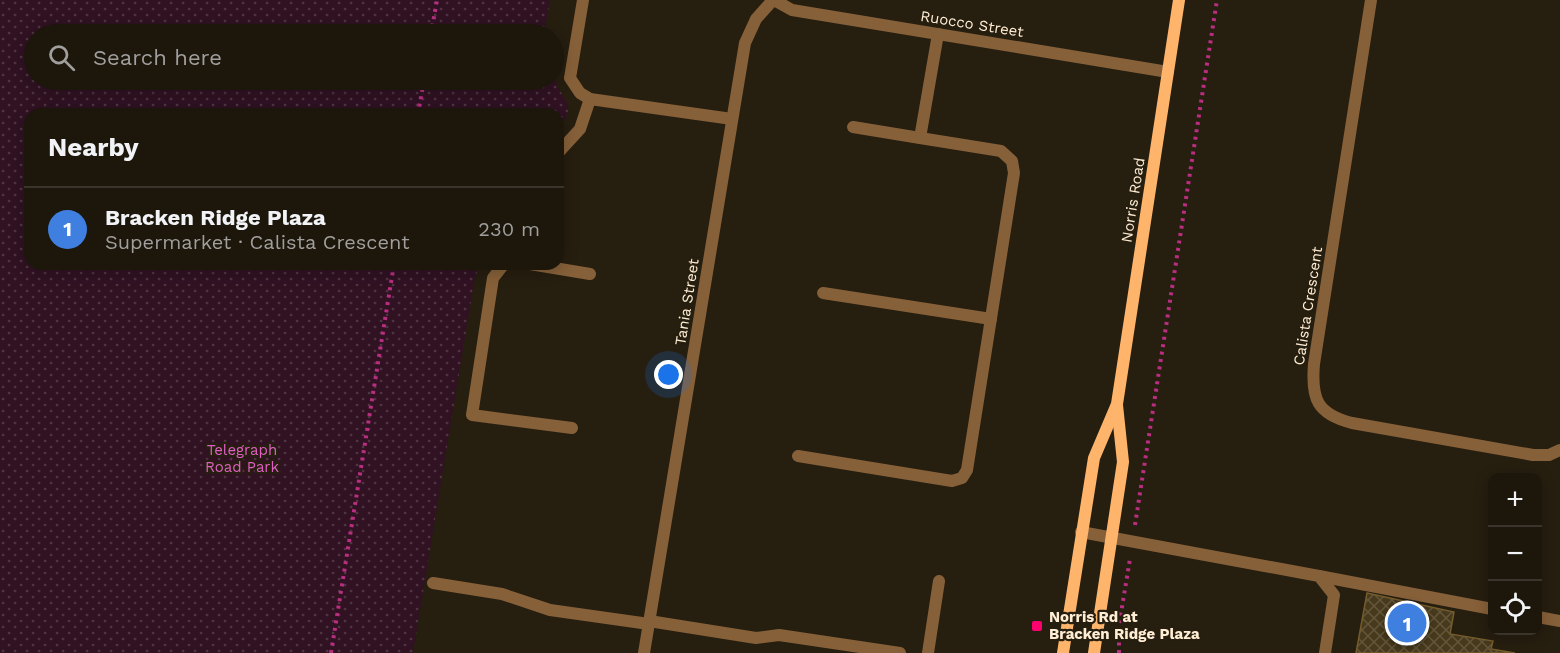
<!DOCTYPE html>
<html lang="en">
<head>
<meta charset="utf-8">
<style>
	:root { --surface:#1c160b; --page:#292319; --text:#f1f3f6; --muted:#a09f9d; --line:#3a352c; --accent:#ff006f }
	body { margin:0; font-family:"Work Sans",sans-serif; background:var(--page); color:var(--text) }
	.controls { position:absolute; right:18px; bottom:18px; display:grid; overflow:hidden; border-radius:12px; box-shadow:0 3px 15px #0003 }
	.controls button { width:54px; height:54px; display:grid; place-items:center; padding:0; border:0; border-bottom:2px solid var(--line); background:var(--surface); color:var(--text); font:30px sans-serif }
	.you { position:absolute; left:669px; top:375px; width:21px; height:21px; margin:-15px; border:4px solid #fff; border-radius:50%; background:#1a73e8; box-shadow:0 0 0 9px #1a73e833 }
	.badge { display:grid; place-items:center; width:39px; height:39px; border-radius:50%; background:var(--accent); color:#fff; font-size:20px; font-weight:700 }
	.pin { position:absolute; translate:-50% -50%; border:3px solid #fff; box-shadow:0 2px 6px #0006 }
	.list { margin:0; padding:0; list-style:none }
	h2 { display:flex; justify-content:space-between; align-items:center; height:78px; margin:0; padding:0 24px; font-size:26px }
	h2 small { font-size:20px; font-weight:400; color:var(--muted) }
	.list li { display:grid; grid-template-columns:39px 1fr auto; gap:18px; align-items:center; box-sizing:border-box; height:84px; padding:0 24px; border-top:2px solid var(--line) }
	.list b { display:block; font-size:22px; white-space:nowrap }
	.list p { margin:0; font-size:20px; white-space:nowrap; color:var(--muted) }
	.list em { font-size:20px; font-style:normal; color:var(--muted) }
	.icon { flex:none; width:33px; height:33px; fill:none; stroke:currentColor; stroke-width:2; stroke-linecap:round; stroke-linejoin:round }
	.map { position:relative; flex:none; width:1560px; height:653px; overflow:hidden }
	.search { position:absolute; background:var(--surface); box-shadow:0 3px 15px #0003; left:24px; top:24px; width:540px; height:66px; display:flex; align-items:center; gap:15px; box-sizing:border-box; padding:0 21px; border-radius:33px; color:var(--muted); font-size:22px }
	.panel { position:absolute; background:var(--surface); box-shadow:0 3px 15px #0003; left:24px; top:108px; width:540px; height:162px; border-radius:18px }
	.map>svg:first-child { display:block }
	.park { fill:url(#park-dots) }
	.building { fill:url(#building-cross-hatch); stroke:#745c2c; stroke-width:1.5 }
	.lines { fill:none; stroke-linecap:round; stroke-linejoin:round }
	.path { stroke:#b92e81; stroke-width:4; stroke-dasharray:3 4.5; stroke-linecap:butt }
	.lane { stroke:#866039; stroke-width:12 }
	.street { stroke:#866039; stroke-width:12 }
	.secondary { stroke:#ffb46b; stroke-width:12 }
	.poi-dot { fill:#ff006f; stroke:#261e0f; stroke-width:2 }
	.labels { text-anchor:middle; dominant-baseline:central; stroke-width:4.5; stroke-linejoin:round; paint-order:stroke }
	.street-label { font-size:15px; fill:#ffedd4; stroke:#261e0f }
	.park-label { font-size:15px; fill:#e15ec5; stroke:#261e0f }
	.poi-label { font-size:15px; font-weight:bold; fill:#ffedd4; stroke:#261e0f; text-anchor:start }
</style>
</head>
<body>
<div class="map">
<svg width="1560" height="653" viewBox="0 0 1560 653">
	<defs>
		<pattern id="park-dots" width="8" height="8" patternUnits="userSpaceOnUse" patternTransform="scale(1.5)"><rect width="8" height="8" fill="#301223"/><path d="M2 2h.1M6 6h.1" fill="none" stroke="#4f3542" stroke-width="1.8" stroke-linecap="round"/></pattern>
		<pattern id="building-cross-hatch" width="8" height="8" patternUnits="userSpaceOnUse" patternTransform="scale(1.5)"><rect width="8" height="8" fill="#47391b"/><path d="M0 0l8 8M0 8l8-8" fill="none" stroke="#63563b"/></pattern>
	</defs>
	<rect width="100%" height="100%" fill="#261e0f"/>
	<path class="park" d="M0,0H550L544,34H34V80H554V45L558,48C557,56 553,68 554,76C561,104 580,98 558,131V114H30V264H481L475,277L413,653H0Z"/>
	<path class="building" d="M1367,593L1454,612L1450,634L1493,641L1491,649L1515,653H1356Z"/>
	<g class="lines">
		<g class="path">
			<path d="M431,34L437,0"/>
			<path d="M418,114L424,80"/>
			<path d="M1135,525L1217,0"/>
			<path d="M331,653L394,264"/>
			<path d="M1119,653V625L1130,559"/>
		</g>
		<g class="lane">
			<path d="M1081,532L1319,576L1334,595L1325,653"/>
			<path d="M1319,576L1492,609"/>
			<path d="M1538,617L1560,621"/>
		</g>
		<g class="street">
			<path d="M583,0L570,78L580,93L590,99L732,119"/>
			<path d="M774,0L792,10L1168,72"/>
			<path d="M1371,0L1314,364C1311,399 1317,414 1352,423L1533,455H1549L1560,450"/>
			<path d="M853,127L920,138"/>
			<path d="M558,153L580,129L590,99"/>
			<path d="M504,264L493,278L472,415L572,428"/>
			<path d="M530,264L590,274"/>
			<path d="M823,293L991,319"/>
			<path d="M798,456L952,481L962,478L967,470L1014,173L1012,161L1001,151L920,138L938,34"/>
			<path d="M433,583L502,594L550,610L649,624"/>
			<path d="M649,621L756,638L779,635L900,653"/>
			<path d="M644,653L745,43L756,19L773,0"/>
			<path d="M928,653L939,581"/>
		</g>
		<g class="secondary">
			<path d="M1063,653L1094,458L1117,404L1179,0"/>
			<path d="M1094,653L1123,462L1117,405"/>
		</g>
	</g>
	<rect class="poi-dot" x="1031" y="620" width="12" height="12" rx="3"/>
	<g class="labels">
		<g class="street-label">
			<text transform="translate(972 24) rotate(9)">Ruocco Street</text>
			<text transform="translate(1133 200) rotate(-81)">Norris Road</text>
			<text transform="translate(687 302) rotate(-81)">Tania Street</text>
			<text transform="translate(1308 306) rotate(-81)">Calista Crescent</text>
		</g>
		<g class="park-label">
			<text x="242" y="450">Telegraph<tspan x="242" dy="17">Road Park</tspan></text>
		</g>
		<g class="poi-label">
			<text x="1049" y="617">Norris Rd at<tspan x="1049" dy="17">Bracken Ridge Plaza</tspan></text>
		</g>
	</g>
</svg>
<div class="controls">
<button>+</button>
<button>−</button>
<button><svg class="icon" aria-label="locate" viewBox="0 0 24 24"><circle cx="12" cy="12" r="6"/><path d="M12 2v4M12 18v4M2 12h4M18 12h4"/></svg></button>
</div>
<div class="you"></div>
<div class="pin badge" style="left:1407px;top:623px;background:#3f7fe0">1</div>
<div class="search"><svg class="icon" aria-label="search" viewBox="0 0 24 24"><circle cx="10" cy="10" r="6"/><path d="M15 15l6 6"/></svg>Search here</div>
<section class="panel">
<h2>Nearby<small></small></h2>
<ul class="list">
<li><span class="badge" style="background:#3f7fe0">1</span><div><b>Bracken Ridge Plaza</b><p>Supermarket · Calista Crescent</p></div><em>230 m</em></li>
</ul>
</section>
</div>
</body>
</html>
